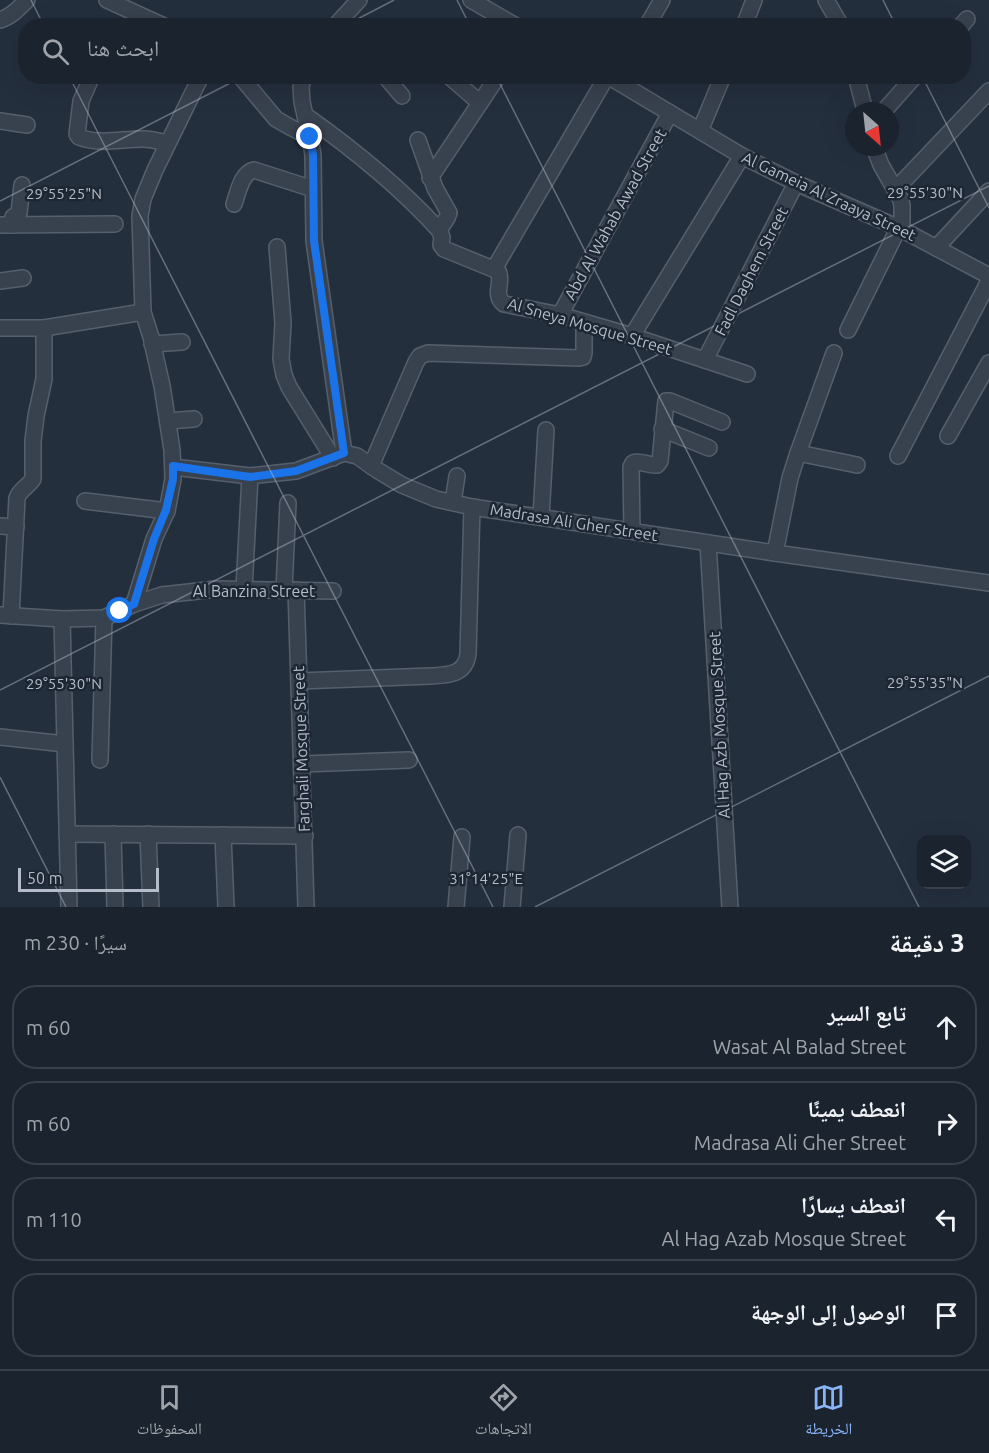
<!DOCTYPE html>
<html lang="ar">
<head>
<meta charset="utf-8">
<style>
	:root { --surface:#1b232e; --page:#282f3a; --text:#f1f3f6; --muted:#a0a4aa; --line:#39404a; --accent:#8ab4f8 }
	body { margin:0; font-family:Ubuntu,"Noto Naskh Arabic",sans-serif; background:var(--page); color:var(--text); direction:rtl }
	.controls { position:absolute; right:18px; bottom:18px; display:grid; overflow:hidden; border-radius:12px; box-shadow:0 6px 24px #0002 }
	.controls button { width:54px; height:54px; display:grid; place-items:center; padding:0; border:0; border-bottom:2px solid var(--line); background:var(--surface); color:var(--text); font:30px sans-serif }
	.compass { position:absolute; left:845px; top:102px; width:54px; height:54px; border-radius:50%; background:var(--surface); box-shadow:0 6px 24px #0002; rotate:153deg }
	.scale { position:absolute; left:18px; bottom:15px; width:141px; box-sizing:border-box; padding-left:6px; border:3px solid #b4bcc9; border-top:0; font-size:16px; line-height:21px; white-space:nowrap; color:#b4bcc9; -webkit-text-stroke:4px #1d2633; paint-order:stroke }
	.stop { position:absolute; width:18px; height:18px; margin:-14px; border:4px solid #1a73e8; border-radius:50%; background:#fff }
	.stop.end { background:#1a73e8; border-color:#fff; box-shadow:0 2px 6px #0008 }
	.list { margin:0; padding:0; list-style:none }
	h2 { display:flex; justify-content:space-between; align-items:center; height:78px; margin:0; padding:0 24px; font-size:26px }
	h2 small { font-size:20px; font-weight:400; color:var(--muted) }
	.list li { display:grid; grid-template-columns:39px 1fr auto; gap:18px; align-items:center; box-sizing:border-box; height:84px; margin:0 12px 12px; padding:0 12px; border:2px solid var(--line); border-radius:24px }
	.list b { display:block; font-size:22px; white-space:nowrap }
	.list p { margin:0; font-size:20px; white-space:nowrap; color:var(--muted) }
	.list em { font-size:20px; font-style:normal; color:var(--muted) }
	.icon { flex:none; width:33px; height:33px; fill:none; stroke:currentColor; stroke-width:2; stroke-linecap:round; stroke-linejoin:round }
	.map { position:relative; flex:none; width:989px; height:907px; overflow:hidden; direction:ltr }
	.search { position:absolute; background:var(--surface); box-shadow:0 6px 24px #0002; left:18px; right:18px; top:18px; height:66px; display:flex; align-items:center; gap:15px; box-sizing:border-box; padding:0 21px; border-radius:24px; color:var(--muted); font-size:22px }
	.sheet { height:462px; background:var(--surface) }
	nav { display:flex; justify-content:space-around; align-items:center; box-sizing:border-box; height:84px; border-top:2px solid var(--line); background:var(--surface); font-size:16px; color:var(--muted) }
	nav a { display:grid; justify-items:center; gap:3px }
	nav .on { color:var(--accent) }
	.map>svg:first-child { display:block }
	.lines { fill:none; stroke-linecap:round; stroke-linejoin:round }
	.minor-casing { stroke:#565f6c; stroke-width:18 }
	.minor { stroke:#38414e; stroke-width:15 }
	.route { stroke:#1a73e8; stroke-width:8 }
	.ticks { fill:none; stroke:#b4bcc9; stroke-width:1.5; stroke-opacity:0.45 }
	.labels { text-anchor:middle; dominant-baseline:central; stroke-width:5; stroke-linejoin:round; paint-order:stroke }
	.street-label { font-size:16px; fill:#b4bcc9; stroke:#1d2633 }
	.ticks-label { font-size:15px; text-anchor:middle; fill:#b4bcc9; stroke:#1d2633; stroke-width:5; stroke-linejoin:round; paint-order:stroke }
</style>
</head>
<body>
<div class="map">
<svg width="989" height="907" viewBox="0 0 989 907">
	<rect width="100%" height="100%" fill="#242f3e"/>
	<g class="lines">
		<defs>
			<g id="minor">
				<path d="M107,0L164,26"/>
				<path d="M471,0L516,26"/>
				<path d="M826,0L841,26"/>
				<path d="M0,20C11,17 19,8 27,0"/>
				<path d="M335,26L359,0"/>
				<path d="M647,26L662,0"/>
				<path d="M744,26L754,0"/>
				<path d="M961,26L967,19"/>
				<path d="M92,76L81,101L77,134L79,137C99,145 121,139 143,139C151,139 159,141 167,143"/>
				<path d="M240,76L276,119L290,127L310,137"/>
				<path d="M304,76L301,87L302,102L310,137L313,155L314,241L344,453"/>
				<path d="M385,76L402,96"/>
				<path d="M449,76L480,103"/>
				<path d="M608,76L742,156L796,183L899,228L989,276"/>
				<path d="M856,76L865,111"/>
				<path d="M884,111L915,76"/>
				<path d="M305,115C353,149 399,186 439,230L442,237L441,245L444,249L498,271C504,282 492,294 504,304L560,315L632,336L747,374"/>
				<path d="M0,121L27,125"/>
				<path d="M700,131L723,76"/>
				<path d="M418,140L435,188L449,213L447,218L439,230"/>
				<path d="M430,178L498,76"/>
				<path d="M895,190L989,91"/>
				<path d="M234,204C238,193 241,173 254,170L313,189"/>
				<path d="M0,225L115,224"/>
				<path d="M11,225L13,217L19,213L22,185"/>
				<path d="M277,247L283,323L281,359L284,375L289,387L333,458"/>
				<path d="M936,248L989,191"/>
				<path d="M494,269L607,76"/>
				<path d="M0,281L23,278"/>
				<path d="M560,315L670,113"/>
				<path d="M0,328H44L143,312"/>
				<path d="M848,330L902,221V206L901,200L881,165L874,147"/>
				<path d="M632,336L742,156"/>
				<path d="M152,344L182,342"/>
				<path d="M705,360L796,183"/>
				<path d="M168,421L194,419"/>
				<path d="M662,429L709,448"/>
				<path d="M948,436L989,363"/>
				<path d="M798,453L857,465"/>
				<path d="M898,456L989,281"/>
				<path d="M371,466L416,362L420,356L428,353L579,358L583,357L584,353V322"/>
				<path d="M173,467L250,476L296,471L344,453L357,456L377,470L402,485L436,499L472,507L775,553L989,583"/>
				<path d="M85,501L167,511"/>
				<path d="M453,502L457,476"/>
				<path d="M541,517L546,430"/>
				<path d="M0,526L16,527"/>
				<path d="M632,531L631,467L633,463C640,460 649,466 657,465L660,461L666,401H670L722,422"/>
				<path d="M708,543L730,907"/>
				<path d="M775,553L790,478L798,453L834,353"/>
				<path d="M244,589L250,476"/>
				<path d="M284,590L288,503"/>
				<path d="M296,590L306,907"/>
				<path d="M134,604L154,539L167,511L173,479L172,450L162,386L151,337L143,312L140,216L143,199L155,170L201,76"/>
				<path d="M0,615L62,619L104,618L134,604L162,595L216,589L333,591"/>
				<path d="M11,616L17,498C20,489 28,487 33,479V441L36,416L44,379V328"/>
				<path d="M62,619L69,907"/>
				<path d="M299,681L431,676C449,675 465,675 468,654L472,507"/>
				<path d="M0,737L65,744"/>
				<path d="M100,760L104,618"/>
				<path d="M302,764L409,760"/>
				<path d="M67,834L305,836"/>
				<path d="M113,834L115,907"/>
				<path d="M148,834L151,907"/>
				<path d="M223,835L226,907"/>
				<path d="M456,907L462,837"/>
				<path d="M512,907L518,835"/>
			</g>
		</defs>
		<use href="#minor" class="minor-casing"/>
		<use href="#minor" class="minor"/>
	</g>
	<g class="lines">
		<path class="route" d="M120,611L134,604L154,539L166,510L173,479V466L250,477L296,471L344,453L314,241L313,155L310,137"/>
	</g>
	<path class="ticks" d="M31,0L44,26M457,0L470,26M883,0L896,26M344,26L394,0M69,76L493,907M496,76L919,907M922,76L989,208M0,201L244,76M0,690L989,186M0,777L66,907M535,907L989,676"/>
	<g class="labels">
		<g class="street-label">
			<text transform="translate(829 196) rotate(25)">Al Gameia Al Zraaya Street</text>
			<text transform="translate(615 214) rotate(-61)">Abd Al Wahab Awad Street</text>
			<text transform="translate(751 271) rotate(-63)">Fadl Daghem Street</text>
			<text transform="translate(590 326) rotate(16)">Al Sneya Mosque Street</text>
			<text transform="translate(574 522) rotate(9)">Madrasa Ali Gher Street</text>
			<text x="254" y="591">Al Banzina Street</text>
			<text transform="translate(719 725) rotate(-93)">Al Hag Azb Mosque Street</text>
			<text transform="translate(301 749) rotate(-92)">Farghali Mosque Street</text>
		</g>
	</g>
	<g class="ticks-label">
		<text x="925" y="198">29°55'30"N</text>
		<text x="64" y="199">29°55'25"N</text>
		<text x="925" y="688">29°55'35"N</text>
		<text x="64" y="689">29°55'30"N</text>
		<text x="486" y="884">31°14'25"E</text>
	</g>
</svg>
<div class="controls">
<button><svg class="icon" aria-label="layers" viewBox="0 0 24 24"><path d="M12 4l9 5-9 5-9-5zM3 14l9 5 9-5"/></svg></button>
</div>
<svg class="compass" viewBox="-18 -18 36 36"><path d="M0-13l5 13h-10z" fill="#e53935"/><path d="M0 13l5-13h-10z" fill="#a0a4aa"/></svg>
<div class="scale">50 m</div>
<div class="stop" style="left:120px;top:611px"></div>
<div class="stop end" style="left:310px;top:137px"></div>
<div class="search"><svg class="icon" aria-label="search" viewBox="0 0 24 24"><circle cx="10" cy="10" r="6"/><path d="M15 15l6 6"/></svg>ابحث هنا</div>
</div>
<section class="sheet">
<h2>3 دقيقة<small>سيرًا · 230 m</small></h2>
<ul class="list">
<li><svg class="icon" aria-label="ahead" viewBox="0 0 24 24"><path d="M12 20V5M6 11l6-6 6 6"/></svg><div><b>تابع السير</b><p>Wasat Al Balad Street</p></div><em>60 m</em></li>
<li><svg class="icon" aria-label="right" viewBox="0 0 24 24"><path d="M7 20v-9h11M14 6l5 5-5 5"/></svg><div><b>انعطف يمينًا</b><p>Madrasa Ali Gher Street</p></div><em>60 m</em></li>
<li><svg class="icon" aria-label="left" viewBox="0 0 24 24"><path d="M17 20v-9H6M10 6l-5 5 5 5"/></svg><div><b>انعطف يسارًا</b><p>Al Hag Azab Mosque Street</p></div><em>110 m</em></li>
<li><svg class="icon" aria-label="arrive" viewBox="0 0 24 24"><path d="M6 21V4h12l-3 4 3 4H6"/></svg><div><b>الوصول إلى الوجهة</b></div></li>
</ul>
</section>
<nav>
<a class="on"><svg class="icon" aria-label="map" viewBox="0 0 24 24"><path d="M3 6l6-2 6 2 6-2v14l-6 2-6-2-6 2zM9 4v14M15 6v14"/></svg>الخريطة</a>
<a><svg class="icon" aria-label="directions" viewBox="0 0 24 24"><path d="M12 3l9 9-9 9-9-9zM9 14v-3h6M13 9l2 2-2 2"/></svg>الاتجاهات</a>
<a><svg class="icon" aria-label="saved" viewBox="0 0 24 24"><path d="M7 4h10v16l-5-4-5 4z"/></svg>المحفوظات</a>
</nav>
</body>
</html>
